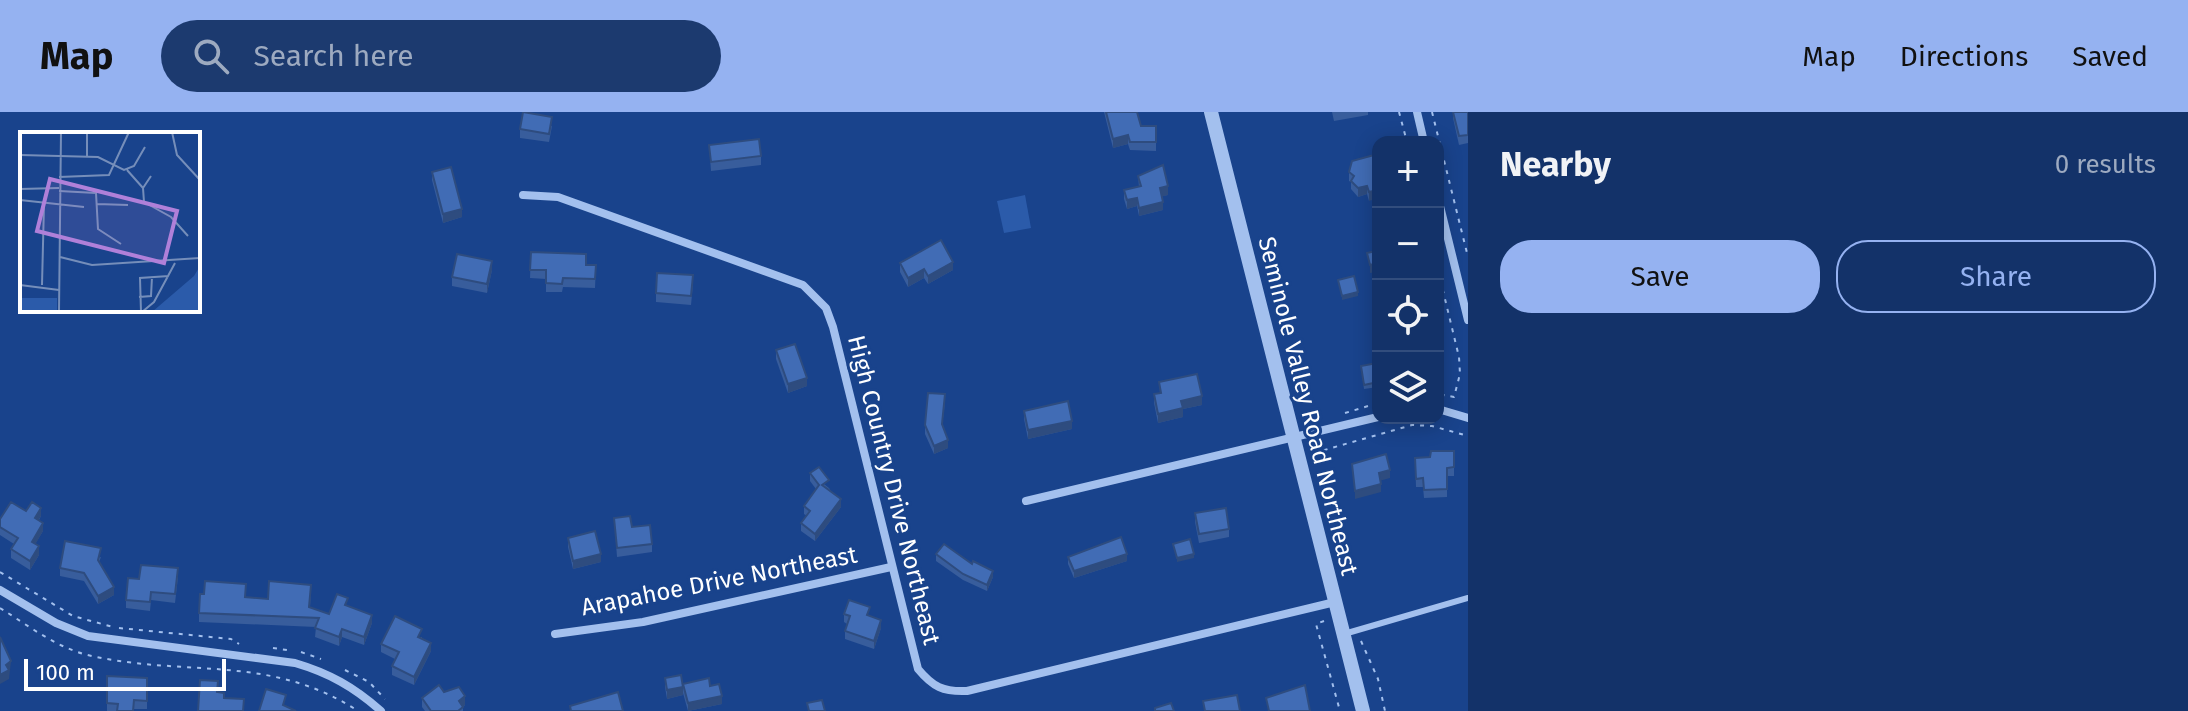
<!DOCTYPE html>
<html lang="en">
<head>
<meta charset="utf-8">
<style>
	:root { --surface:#133269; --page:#1c3a6f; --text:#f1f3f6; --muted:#9daac0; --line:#324d7d; --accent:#95b2f1 }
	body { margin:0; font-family:"Fira Sans",sans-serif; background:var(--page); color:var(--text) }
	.controls { position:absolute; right:24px; top:24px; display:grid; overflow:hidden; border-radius:16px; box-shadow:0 4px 20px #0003 }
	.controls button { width:72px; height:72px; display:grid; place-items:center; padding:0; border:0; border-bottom:2px solid var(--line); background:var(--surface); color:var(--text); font:40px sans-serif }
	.scale { position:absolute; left:24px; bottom:20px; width:202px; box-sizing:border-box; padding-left:8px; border:4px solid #fff; border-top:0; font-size:22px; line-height:28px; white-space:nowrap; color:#fff; -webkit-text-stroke:6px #19438c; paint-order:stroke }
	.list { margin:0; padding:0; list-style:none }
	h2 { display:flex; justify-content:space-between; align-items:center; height:104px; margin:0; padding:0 32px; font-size:34px }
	h2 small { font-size:26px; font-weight:400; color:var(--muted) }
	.actions { display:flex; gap:16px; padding:24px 32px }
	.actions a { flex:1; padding:18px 0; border:2px solid var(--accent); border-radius:32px; text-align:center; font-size:28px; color:var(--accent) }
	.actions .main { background:var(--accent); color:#111 }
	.icon { flex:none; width:44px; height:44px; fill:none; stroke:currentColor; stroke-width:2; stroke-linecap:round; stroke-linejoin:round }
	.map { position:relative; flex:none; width:1468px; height:599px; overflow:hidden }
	header { display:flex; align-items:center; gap:48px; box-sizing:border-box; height:112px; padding:0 40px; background:var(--accent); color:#111 }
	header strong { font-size:38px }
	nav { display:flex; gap:44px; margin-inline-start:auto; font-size:28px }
	.search { width:560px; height:72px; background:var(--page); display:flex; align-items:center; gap:20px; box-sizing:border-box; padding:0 28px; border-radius:44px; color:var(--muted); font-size:30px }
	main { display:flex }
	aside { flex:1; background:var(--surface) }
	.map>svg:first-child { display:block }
	.green { fill:#2b5baa }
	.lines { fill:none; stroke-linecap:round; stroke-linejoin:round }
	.path { stroke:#a3c0ee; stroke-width:2; stroke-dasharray:4 6; stroke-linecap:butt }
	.service { stroke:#a3c0ee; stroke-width:6 }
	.minor { stroke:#a3c0ee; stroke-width:8 }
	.tertiary { stroke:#a3c0ee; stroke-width:14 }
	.wall { fill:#385d9c }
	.shaded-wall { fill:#2e4c7f }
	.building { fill:#416cb5; stroke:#2e4c7f; stroke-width:2 }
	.labels { text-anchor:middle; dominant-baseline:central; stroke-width:6; stroke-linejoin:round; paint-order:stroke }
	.street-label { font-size:24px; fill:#fff; stroke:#19438c }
	.inset-road { fill:none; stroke:#758eba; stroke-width:2 }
	.view { fill:#b080d9; fill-opacity:0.15; stroke:#b080d9; stroke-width:4 }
	.inset-edge { fill:none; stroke:#fff; stroke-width:4 }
</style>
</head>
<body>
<header>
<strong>Map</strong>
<div class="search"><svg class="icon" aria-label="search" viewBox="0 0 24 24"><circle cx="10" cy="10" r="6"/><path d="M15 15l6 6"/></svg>Search here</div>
<nav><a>Map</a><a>Directions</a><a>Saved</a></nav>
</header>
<main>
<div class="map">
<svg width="1468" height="599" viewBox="0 0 1468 599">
	<rect width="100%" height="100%" fill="#19438c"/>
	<path class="green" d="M1025,83L1031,116L1004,121L997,89Z"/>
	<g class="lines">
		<g class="path">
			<path d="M1399,0L1407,30"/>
			<path d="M1432,0L1468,145"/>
			<path d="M1438,158L1459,245L1460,262L1454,285L1438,282"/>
			<path d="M1345,301L1378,291"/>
			<path d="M1303,308L1319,307"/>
			<path d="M1314,341L1412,313L1432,314L1468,324"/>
			<path d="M0,460L73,504L113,515"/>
			<path d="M0,496C29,514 58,537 92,544C186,565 271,542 358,599"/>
			<path d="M1324,509L1316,512L1340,599"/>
			<path d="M119,516L231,527L239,532"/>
			<path d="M1361,529L1378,567L1385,599"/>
			<path d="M273,536L287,538"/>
			<path d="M301,540L321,547"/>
			<path d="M345,558L369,570L385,587"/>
		</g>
		<path class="service" d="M1344,522L1468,486"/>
		<g class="minor">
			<path d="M1417,0L1424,30"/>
			<path d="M523,83L558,85L803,173L826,196L833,215L918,557C933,575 943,580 967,579L1335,490"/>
			<path d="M1438,86L1468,208"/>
			<path d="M1438,297L1468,306"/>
			<path d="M1026,389L1378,305"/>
			<path d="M0,478L56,511L88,524L295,551C329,561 354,575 381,599"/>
			<path d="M555,522L643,510L891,455"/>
		</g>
		<path class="tertiary" d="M1211,0L1363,599"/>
	</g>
	<g class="wall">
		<path d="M1104,0H1137L1141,14H1156V39L1130,38L1128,32L1113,36Z"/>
		<path d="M1332,0H1368V3L1334,9Z"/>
		<path d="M1453,0H1468V31L1459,33L1453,6Z"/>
		<path d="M552,14L549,30L520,26V17Z"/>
		<path d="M709,33L761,44V53L711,59Z"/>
		<path d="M1374,43L1369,89L1367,82L1358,85L1351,77V70L1349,69V60Z"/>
		<path d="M432,60L462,105L443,111L432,68Z"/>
		<path d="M1138,64L1168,83L1162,84L1163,98L1139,104L1137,94L1127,97L1124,87V78L1139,75Z"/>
		<path d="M531,140L586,153H596L595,176L563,175L562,180H546V167L530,166Z"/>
		<path d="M900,151L953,158L928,172L924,166L908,175L900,160Z"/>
		<path d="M492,158L487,181L452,174V165Z"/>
		<path d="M693,172L691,193L656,190V181Z"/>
		<path d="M776,238L807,274L788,281L776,247Z"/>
		<path d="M1361,254L1378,255V275L1364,277Z"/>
		<path d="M1159,270L1202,293L1183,297V305L1158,311L1154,291V282L1160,281Z"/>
		<path d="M945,291L942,314L948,336L934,342L925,322V313Z"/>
		<path d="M1024,299L1072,317L1028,327L1024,307Z"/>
		<path d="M1454,339V364H1447V385L1424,386L1423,375H1416L1415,346L1430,345Z"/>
		<path d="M810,361L829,376L841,395L815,429L801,419V411L807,404L804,402V394L816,377L810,369Z"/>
		<path d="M26,399L41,404L39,408L43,419L35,432L39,443L30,458L11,446V437L14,432L0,423V407Z"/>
		<path d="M1195,401L1229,417V425L1199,431L1195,410Z"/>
		<path d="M614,406L632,415L652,432V440L617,445Z"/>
		<path d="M568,426L601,450L573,457L568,435Z"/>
		<path d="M936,442L972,452L993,465L987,479L963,468L936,449Z"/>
		<path d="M101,445L99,450L114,483L98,492L84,469L60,464V456Z"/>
		<path d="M1068,445L1127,449L1074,466L1068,452Z"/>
		<path d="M178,465L175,491L151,488L150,499L126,496V488L139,467Z"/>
		<path d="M311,481L310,495L329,502L348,494L372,511L364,533L342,525L339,534L315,525L316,515L199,510V501L246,485L268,487Z"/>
		<path d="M844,502L870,504L881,516L874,537L845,527V519L847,512L844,510Z"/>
		<path d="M422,525V526L431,539L414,573L392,563V554L395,547L381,540V532Z"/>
		<path d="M107,564L147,566V597H134V599H107Z"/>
		<path d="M665,566L683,574H710L722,592L688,599L683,581V583L667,587L665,575Z"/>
		<path d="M444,580L465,593L463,595V599H425L422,595V586Z"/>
	</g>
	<g class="shaded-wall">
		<path d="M1128,23V32L1113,36V27Z"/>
		<path d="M1168,74V83L1160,85V76Z"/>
		<path d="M1367,74V82L1358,85V76Z"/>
		<path d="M1378,78V86L1369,89V80Z"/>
		<path d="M1137,86V94L1127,97V88Z"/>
		<path d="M1163,90V98L1139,104V96Z"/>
		<path d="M462,97V105L443,111V102Z"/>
		<path d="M492,149V158L487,181V172Z"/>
		<path d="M953,150V158L928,172V164Z"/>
		<path d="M1378,151V160L1370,161V153Z"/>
		<path d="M924,157V166L908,175V166Z"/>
		<path d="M1358,180V184L1342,188V184Z"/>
		<path d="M807,266V274L788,281V272Z"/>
		<path d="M1202,284V293L1183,297V305L1158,311V302L1181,289Z"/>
		<path d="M1072,309V317L1028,327V318Z"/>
		<path d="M948,328V336L934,342V334Z"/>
		<path d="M1390,358V366L1379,369V361Z"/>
		<path d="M1381,372V380L1355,387V379Z"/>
		<path d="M841,387V395L815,429V422Z"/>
		<path d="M41,396V404L35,414V406Z"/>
		<path d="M43,411V419L32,438V430Z"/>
		<path d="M39,434V443L30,458V449Z"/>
		<path d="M601,442V450L573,457V449Z"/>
		<path d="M1127,442V449L1074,466V459Z"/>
		<path d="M1194,442V446L1177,450V446Z"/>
		<path d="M993,459V465L987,479V473Z"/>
		<path d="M114,475V483L98,492V484Z"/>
		<path d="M372,503V511L364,533V525Z"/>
		<path d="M881,508V516L874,537V529Z"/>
		<path d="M342,517V525L339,534V525Z"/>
		<path d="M431,531V539L414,573V565Z"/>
		<path d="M11,549L9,567L0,572V563L6,553Z"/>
		<path d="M683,575V583L667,587V578Z"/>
		<path d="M465,584V593L459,598V589Z"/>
		<path d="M722,584V592L688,599V591Z"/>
	</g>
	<g class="building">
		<path d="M523,0L552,5L549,22L520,17Z"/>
		<path d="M1106,0H1137L1141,14H1156V30H1130L1128,23L1113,27Z"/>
		<path d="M1453,0H1468V23L1459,24Z"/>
		<path d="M759,27L761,44L711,50L709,33Z"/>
		<path d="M1374,43L1378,56V78L1369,80L1367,74L1358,76L1351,69L1354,64L1349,60L1352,49Z"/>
		<path d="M1163,53L1168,74L1160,76L1163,90L1139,96L1137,86L1127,88L1124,78L1141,74L1138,64Z"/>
		<path d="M451,55L462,97L443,102L432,60Z"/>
		<path d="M941,128L953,150L928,164L924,157L908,166L900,151Z"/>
		<path d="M1378,129V151L1370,153L1367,141L1376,139L1375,130Z"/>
		<path d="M531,140L586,142V153H596L595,167L563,166L562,172L546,171V158H530Z"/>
		<path d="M457,142L492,149L487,172L452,165Z"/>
		<path d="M657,161L693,163L691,184L656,181Z"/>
		<path d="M1354,164L1358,180L1342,184L1338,168Z"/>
		<path d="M795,232L807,266L788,272L776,238Z"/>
		<path d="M1377,251L1378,270L1364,273L1361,254Z"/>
		<path d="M1197,262L1202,284L1181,289L1183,296L1158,302L1154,282L1161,281L1159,270Z"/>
		<path d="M928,281L945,282L942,312L948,328L934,334L925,313Z"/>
		<path d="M1068,289L1072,309L1028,318L1024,299Z"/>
		<path d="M1431,339H1454V355L1447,356V377L1424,378L1423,366L1416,367L1415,346L1430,345Z"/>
		<path d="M1386,342L1390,358L1379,361L1381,372L1355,379L1352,352Z"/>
		<path d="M819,355L829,368L822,373L841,387L815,422L801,411L810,399L804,394L819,373L810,361Z"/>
		<path d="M11,390L26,399L32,390L41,396L35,406L43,411L32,430L39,434L30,449L11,437L18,426L0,415V407Z"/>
		<path d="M1226,396L1229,417L1199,422L1195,401Z"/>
		<path d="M630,404L632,415L650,413L652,432L617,436L614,406Z"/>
		<path d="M595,419L601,442L573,449L568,426Z"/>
		<path d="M1121,425L1127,442L1074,459L1068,445Z"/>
		<path d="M1190,427L1194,442L1177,446L1173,432Z"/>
		<path d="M65,429L101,436L98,448L114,475L98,484L84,461L60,456Z"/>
		<path d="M944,432L972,452L973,449L993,459L987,473L963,462L936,442Z"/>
		<path d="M141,453L178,456L175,482L151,480L150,490L126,488L128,466L139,467Z"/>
		<path d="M205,469L246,472L245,485L268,487L269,469L311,473L309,495L329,502L337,482L348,486L345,493L372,503L364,525L342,517L339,525L315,516L319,506L199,501L200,482H204Z"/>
		<path d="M849,488L870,495L867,503L881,508L874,529L845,519L850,504L844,502Z"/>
		<path d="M395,504L422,517L418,525L431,531L414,565L392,554L399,540L381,532Z"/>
		<path d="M0,525L11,549L6,553L9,558L0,563Z"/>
		<path d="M681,563L683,575L667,578L665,566Z"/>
		<path d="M107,564L147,566V589L134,588L133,599H117L118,592L107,591Z"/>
		<path d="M709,566L710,574L719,572L722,584L688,591L683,572Z"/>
		<path d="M200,568L218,569L217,580L224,581V586L244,587L243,599H198Z"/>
		<path d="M439,573L444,580L459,575L465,584L459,589L463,595L458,599H431L422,586Z"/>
		<path d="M1305,573L1310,599H1269L1266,586Z"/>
		<path d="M266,577L286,583L283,593L296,599H259Z"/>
		<path d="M618,580L623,599H571L570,594Z"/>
		<path d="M1237,583L1240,599H1205L1203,589Z"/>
		<path d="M822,588L825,599H809L807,591Z"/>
		<path d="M1171,591L1174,599H1155V596Z"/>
	</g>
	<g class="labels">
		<g class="street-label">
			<text transform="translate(1308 294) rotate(76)">Seminole Valley Road Northeast</text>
			<text transform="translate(894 378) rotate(76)">High Country Drive Northeast</text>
			<text transform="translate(719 469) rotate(-11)">Arapahoe Drive Northeast</text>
		</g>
	</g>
	<g transform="translate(20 20)">
		<rect width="180" height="180" fill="#19438c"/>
		<path d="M180,134V180H132L174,144ZM0,166H37V180H0Z" fill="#2b5baa"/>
		<path class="inset-road" d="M152,0L157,23L180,48M0,23L78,25L104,38L114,34L125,15M67,25V0M107,38L123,56M131,44L123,56L124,70L151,85L168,104M39,45L89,43L109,0M0,57L39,56M39,59L76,61L78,97L101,112M0,68L64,75M77,72L108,73M40,125L72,133L180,126M0,153L39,158M22,153L24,72M119,165L131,164L132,145M39,180L41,0M121,180L120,146L149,144M122,180L134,170L155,131"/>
		<path class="view" d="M30,47L157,79L144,131L17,99Z"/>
		<rect width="180" height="180" class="inset-edge"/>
	</g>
</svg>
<div class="controls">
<button>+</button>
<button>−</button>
<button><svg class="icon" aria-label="locate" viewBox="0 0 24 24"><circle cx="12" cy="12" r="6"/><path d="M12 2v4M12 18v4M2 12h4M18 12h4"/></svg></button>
<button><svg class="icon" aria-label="layers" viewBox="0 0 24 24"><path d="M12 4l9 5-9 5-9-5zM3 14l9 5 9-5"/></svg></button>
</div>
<div class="scale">100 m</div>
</div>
<aside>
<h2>Nearby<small>0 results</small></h2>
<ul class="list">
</ul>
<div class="actions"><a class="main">Save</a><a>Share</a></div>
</aside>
</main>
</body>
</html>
